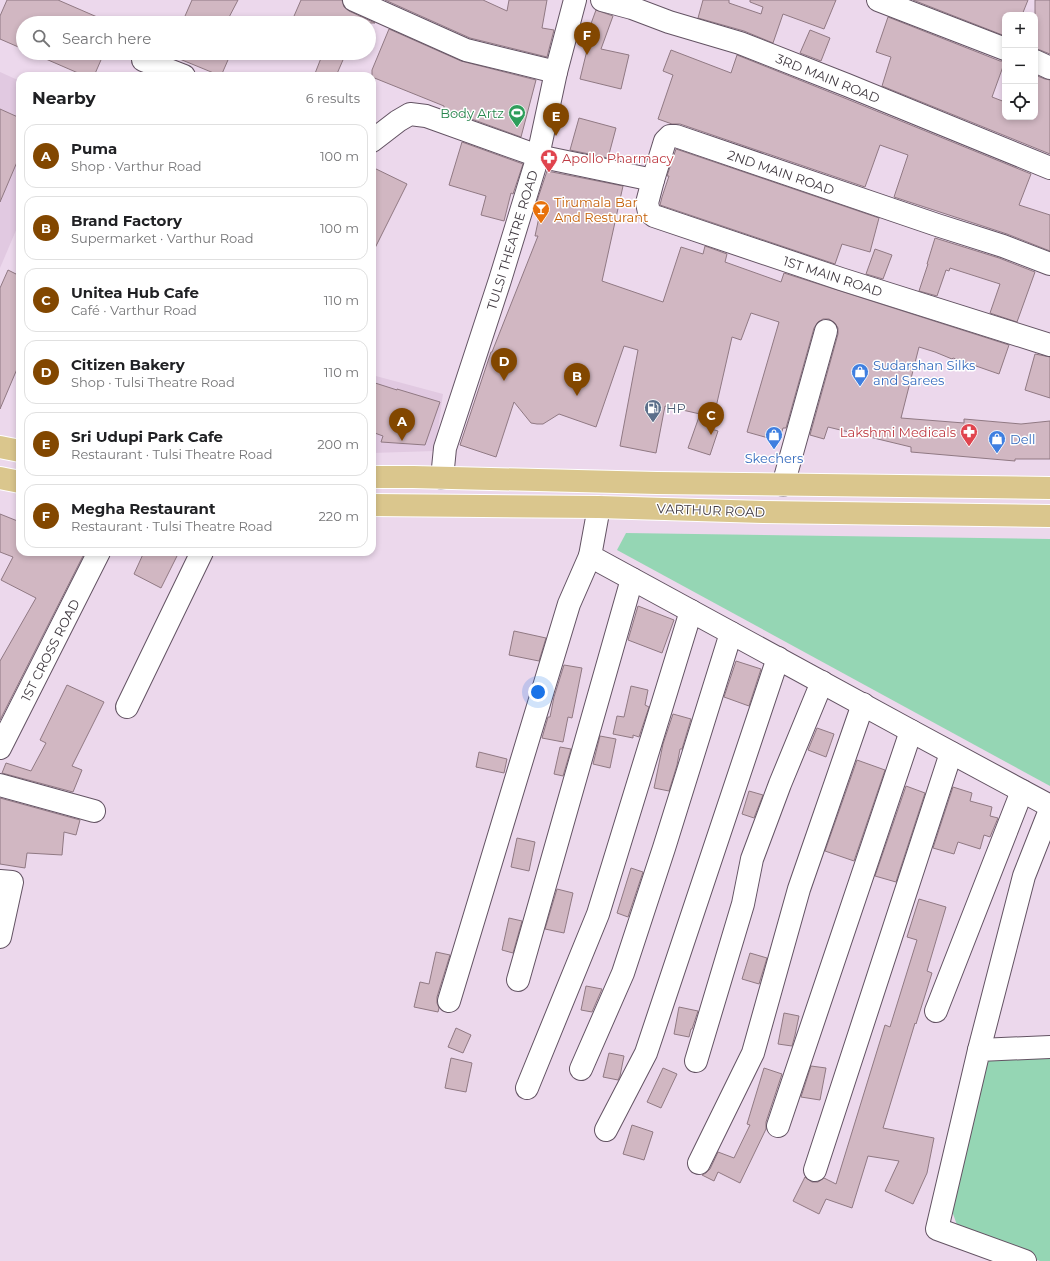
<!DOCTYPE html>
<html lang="en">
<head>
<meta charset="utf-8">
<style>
	:root { --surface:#fff; --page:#f6f6f6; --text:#202124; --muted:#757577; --line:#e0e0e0; --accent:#824700 }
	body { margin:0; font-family:Montserrat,sans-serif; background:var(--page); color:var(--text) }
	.controls { position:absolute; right:12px; top:12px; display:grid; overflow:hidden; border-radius:8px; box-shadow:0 2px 6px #0003 }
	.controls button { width:36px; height:36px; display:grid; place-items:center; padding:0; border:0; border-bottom:1px solid var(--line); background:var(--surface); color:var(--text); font:20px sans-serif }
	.you { position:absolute; left:538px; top:692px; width:14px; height:14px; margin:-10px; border:3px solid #fff; border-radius:50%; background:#1a73e8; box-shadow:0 0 0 6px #1a73e833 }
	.badge { display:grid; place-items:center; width:26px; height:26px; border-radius:50%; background:var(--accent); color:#fff; font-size:13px; font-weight:700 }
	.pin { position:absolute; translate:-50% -33px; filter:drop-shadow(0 1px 2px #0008) }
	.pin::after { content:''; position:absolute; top:21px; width:14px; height:12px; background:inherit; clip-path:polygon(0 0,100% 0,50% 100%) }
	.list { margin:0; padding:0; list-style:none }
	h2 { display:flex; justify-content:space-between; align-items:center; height:52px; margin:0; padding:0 16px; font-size:17px }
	h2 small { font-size:13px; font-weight:400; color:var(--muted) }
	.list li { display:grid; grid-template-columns:26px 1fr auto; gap:12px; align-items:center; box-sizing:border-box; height:64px; margin:0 8px 8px; padding:0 8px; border:1px solid var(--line); border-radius:12px }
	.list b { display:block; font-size:15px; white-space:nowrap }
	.list p { margin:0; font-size:13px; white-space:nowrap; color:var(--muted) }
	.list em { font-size:13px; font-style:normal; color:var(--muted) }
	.icon { flex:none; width:22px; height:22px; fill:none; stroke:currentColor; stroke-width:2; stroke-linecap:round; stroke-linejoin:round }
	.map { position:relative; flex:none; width:1050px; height:1261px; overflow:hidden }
	.search { position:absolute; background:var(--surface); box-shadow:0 2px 6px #0003; left:16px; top:16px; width:360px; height:44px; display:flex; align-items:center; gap:10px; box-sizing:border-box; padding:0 14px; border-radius:22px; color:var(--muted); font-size:15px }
	.panel { position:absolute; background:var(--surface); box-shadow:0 2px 6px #0003; left:16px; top:72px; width:360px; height:484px; border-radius:12px }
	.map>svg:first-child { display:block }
	.built { fill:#e1c9e1 }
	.green { fill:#95d6b4 }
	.building { fill:#d1b7c2; stroke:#907983 }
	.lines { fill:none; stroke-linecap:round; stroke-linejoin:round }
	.minor-casing { stroke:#635363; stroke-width:24 }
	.major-casing { stroke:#fff; stroke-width:24 }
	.minor { stroke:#fff; stroke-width:22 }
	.major { stroke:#dac68d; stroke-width:22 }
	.labels { text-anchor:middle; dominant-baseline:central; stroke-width:3; stroke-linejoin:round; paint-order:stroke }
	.street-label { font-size:13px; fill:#3f383f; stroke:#fff }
	.leisure-label { font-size:13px; fill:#27864d; stroke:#fff; text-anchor:end }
	.health-label { font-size:13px; fill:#be3a42; stroke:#fff; text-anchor:start }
	.food-label { font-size:13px; fill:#c56008; stroke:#fff; text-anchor:start }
	.shop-label { font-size:13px; fill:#366cbe; stroke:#fff; text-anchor:start }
	.service-label { font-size:13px; fill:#4e5e75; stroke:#fff; text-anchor:start }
</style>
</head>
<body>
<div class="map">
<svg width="1050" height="1261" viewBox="0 0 1050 1261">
	<rect width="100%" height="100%" fill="#ecd8ec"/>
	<g class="built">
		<path d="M0,72L20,81V221L0,268Z"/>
		<path d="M372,375L443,394L435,451L372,453Z"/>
	</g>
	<g class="green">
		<path d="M626,533L1050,539V786L617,550Z"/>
		<path d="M985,1053L1050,1055V1261H1040L959,1231L950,1205Z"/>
	</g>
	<g class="building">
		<path d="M7,0H58L111,23H23V49L0,39V16Z"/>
		<path d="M192,0H238L226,23H182Z"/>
		<path d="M301,0H342L344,7L349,11L375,23H291Z"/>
		<path d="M385,0H483L507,11L509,0H547L542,28L554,30L547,57L470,38Z"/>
		<path d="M703,0H729V3L761,14L763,7L750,2V0H836L824,29L783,14L773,43L744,31L698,18Z"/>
		<path d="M913,0H1028L1022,15H1005V36Z"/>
		<path d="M1035,0H1050V54L1040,50L1035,49Z"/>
		<path d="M596,10L613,16L601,49L629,55L621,89L580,79L589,42L585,40Z"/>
		<path d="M888,17L1000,61H1005L992,97L1005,102V117H1035V75L1045,79L1050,80V154L882,86L891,57L876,52Z"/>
		<path d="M389,29L461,61L536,80L521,137L444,109V106L372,77V70Z"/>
		<path d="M810,30L830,38L821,61L800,53Z"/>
		<path d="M671,50L731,73L737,55L842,97L1031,174L1019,205L1050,215V251L1007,234L894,197L908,155L880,145L865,187L680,124H672L658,119L673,75L663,71Z"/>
		<path d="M32,53H104L94,76H85Z"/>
		<path d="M165,53H231L221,76Z"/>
		<path d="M323,53H346L336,76H314Z"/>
		<path d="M0,109L20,118V155L0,202Z"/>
		<path d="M579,118L616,128L608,158L570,150Z"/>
		<path d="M462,142L523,164L513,194L511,193L504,221L481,215L486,196L449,185Z"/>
		<path d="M676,149L879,218L870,252L842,244L835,264L660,205L662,197L669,176H667Z"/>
		<path d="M372,167L407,184L372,254Z"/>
		<path d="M547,171L623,186L602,281L663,302L681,247L703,254L705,246L727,254L725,262L781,282L784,273L1009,345L999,374L953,358L952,359L935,352L919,347L901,418L964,423V419L1021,424L1050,421V459H1015V461L911,452V447L828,427L824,439L810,435L838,334V328L835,323L829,319H823L818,322L814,328L786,428H783L779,441L747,432L779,322L751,313L741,340L732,337L711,429L718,431L710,455L688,448L700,414L665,406L656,453L620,446L638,350L624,346L596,427L559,414L543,424H537L531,423L514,402L496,457L460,445L491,352H492L538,236H535L542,203L537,201Z"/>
		<path d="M935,238L999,258L1035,272L1017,322L990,313L1000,284L950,268L949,271L946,270L937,296L919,291L928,264H927Z"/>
		<path d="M875,249L892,255L883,279L866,274Z"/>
		<path d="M8,270L20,276V362L0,409V288Z"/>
		<path d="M1035,354L1050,357V398L1025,390Z"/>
		<path d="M372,382L397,390V389L440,402L425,445L381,442L383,436L372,432Z"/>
		<path d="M0,514L20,522V552H85L0,720V661L36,598L1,580L13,557L0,552Z"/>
		<path d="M144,552H179L161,588L134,574Z"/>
		<path d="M638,606L674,620L662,653L628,640Z"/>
		<path d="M514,631L546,638L539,661L509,655Z"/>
		<path d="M736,661L761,669L749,706L724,697Z"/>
		<path d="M564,665L582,668L572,718L568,717L563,742L542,738L548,717H550L554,697Z"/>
		<path d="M67,685L104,702L72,766L82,770L73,792L2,773L6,763L31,771L46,743L40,740Z"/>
		<path d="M631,686L648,690L645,705L649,707L639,737L633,735V738L613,734L617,716L624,717Z"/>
		<path d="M673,714L691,719L682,749H680L677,765L669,791L654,788L663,744Z"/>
		<path d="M817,728L834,734L826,757L808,750Z"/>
		<path d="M600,736L616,739L610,768L593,764Z"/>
		<path d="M560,747L571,749L563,776L554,774Z"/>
		<path d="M479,752L507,759L504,773L476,767Z"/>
		<path d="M857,760L885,770L854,861L825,851Z"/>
		<path d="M906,786L925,793L896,882L875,876Z"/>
		<path d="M953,787L972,793L970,801L992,807L990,816L998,818L990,837L984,835L980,849L958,842L954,854L933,848Z"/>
		<path d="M749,791L763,795L754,818L742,814Z"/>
		<path d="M0,798L80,820L76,835L64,832L62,855L27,853L25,868L0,864Z"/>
		<path d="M517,838L535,842L529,871L511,867Z"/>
		<path d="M631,868L643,872L628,917L617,913Z"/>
		<path d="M557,889L573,893L564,933L545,929Z"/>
		<path d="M919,899L946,907L927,971L932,973L916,1024L915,1023L883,1128L934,1138L927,1173L913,1204L885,1191L899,1161L868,1156L852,1208L826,1199L819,1214L793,1201L805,1177L812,1182H818L824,1178L836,1184L885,1025L890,1027L917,940L907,937Z"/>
		<path d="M509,918L522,921L513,953L502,950Z"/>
		<path d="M436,952L450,955L437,997V1003L439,1008L438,1012L414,1007L420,982L429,984Z"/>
		<path d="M750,953L767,958L759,984L742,979Z"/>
		<path d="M586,986L602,989L592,1012L581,1010Z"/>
		<path d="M679,1007L698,1011L692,1029H691L689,1037L674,1034Z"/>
		<path d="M784,1013L799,1016L795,1035L792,1046L778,1044Z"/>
		<path d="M456,1028L471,1035L463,1053L448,1047Z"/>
		<path d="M609,1053L624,1056L620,1076L618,1080L603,1077Z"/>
		<path d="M451,1058L472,1063L466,1092L445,1088Z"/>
		<path d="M811,1066L826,1068L820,1100L801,1097Z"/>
		<path d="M663,1068L677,1074L661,1108L647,1102Z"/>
		<path d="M764,1068L782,1074L766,1122V1129L740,1183L718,1172L714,1181L702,1175L706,1173L710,1169L718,1152L734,1158L750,1125L747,1124Z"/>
		<path d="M632,1125L653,1132L644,1160L623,1154Z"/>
	</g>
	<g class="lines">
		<defs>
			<g id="minor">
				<path d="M354,0L466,50L556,72"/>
				<path d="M602,0L632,8L669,22L740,43L847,85L1050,168"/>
				<path d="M878,0L1005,49"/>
				<path d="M143,60L184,76"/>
				<path d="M1035,61L1050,68"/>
				<path d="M372,141L398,121L410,114L426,116L538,156L653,180L665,141L670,136H676L937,225L1003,246L1050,264"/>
				<path d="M653,180L647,203L649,212L654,216L841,279L1050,345"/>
				<path d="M442,478L445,448L500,280L538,156L556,72L575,0"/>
				<path d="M783,485L826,331"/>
				<path d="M599,507L590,556L911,731L1050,806"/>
				<path d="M127,707L202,552"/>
				<path d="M0,748L99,552"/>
				<path d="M0,785L94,811"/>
				<path d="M0,881L12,882L0,937"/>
				<path d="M518,980L632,579"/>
				<path d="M449,1001L569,604L590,556"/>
				<path d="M936,1011L1022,791"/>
				<path d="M979,1050L1024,876L1050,810"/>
				<path d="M696,1061L743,904L752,859L780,784L822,682"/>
				<path d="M581,1069L623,973L664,848L731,633"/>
				<path d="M527,1088L598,914L691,611"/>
				<path d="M778,1126L911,731"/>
				<path d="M606,1130L646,1053L778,658"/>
				<path d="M699,1163L753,1053L799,889L863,704"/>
				<path d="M815,1170L951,753"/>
				<path d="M1025,1261L937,1229L979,1050L1050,1047"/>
			</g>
			<g id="major">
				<path d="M0,447L20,451"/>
				<path d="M372,477H413L657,483L1050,488"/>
				<path d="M0,478L20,482"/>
				<path d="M372,505L599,507L763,512L1050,516"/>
			</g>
		</defs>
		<use href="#minor" class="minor-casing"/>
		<use href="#major" class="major-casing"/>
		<use href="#minor" class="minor"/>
		<use href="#major" class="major"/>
	</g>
	<defs>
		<symbol id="stadium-pin" viewBox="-11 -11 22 30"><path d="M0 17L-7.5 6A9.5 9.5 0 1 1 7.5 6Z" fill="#2e9e5b" stroke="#fff"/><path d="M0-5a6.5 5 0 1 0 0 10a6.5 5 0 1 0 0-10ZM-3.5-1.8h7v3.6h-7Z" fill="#fff"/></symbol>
		<symbol id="pharmacy-pin" viewBox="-11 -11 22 30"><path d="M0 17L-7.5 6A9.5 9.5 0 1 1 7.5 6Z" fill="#e0444e" stroke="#fff"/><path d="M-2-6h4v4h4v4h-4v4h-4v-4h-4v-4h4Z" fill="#fff"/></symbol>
		<symbol id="bar-pin" viewBox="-11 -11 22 30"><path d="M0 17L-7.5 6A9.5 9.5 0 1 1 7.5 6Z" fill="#e8710a" stroke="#fff"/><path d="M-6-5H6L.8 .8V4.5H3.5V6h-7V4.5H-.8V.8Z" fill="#fff"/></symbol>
		<symbol id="shop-pin" viewBox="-11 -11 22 30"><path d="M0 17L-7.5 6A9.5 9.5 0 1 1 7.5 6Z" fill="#3f7fe0" stroke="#fff"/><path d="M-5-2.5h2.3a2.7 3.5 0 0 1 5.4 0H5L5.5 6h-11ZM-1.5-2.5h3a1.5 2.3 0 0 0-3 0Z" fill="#fff"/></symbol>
		<symbol id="fuel-pin" viewBox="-11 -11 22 30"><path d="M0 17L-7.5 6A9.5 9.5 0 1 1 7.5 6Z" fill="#5c6f8a" stroke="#fff"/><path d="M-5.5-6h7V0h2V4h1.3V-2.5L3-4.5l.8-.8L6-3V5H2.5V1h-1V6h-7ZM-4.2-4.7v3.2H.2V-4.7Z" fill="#fff"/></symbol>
	</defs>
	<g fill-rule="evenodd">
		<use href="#stadium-pin" x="507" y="103" width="20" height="27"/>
		<use href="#pharmacy-pin" x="539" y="148" width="20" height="27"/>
		<use href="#bar-pin" x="531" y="199" width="20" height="27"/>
		<use href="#shop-pin" x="850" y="362" width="20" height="27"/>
		<use href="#fuel-pin" x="643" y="398" width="20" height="27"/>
		<use href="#pharmacy-pin" x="959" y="422" width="20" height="27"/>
		<use href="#shop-pin" x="764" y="425" width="20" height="27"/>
		<use href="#shop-pin" x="987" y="429" width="20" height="27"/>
	</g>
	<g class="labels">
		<g class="street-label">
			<text transform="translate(828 78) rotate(22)">3RD MAIN ROAD</text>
			<text transform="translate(781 172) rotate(19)">2ND MAIN ROAD</text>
			<text transform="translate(512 240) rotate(-73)">TULSI THEATRE ROAD</text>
			<text transform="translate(833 276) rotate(18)">1ST MAIN ROAD</text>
			<text transform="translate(711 510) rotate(2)">VARTHUR ROAD</text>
			<text transform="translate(50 650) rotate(-63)">1ST CROSS ROAD</text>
		</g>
		<g class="leisure-label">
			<text x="504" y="113">Body Artz</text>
		</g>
		<g class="health-label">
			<text x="562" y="158">Apollo Pharmacy</text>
			<text x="956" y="432" text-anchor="end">Lakshmi Medicals</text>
		</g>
		<g class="food-label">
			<text x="554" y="202">Tirumala Bar<tspan x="554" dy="15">And Resturant</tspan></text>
		</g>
		<g class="shop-label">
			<text x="873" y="365">Sudarshan Silks<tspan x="873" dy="15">and Sarees</tspan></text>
			<text x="1010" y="439">Dell</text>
			<text x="774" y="458" text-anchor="middle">Skechers</text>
		</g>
		<g class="service-label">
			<text x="666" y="408">HP</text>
		</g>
	</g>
</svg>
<div class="controls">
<button>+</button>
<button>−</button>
<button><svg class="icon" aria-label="locate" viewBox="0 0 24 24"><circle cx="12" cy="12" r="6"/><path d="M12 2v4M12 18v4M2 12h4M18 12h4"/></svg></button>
</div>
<div class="you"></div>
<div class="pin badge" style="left:402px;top:441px">A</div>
<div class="pin badge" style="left:577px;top:396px">B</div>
<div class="pin badge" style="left:711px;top:435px">C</div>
<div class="pin badge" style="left:504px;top:381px">D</div>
<div class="pin badge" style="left:556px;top:136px">E</div>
<div class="pin badge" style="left:587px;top:55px">F</div>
<div class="search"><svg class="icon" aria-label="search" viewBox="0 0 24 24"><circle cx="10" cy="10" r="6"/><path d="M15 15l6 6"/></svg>Search here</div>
<section class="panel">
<h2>Nearby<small>6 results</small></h2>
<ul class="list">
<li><span class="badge">A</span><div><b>Puma</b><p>Shop · Varthur Road</p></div><em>100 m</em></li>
<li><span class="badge">B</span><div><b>Brand Factory</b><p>Supermarket · Varthur Road</p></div><em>100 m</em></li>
<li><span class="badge">C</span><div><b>Unitea Hub Cafe</b><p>Café · Varthur Road</p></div><em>110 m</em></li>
<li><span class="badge">D</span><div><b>Citizen Bakery</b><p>Shop · Tulsi Theatre Road</p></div><em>110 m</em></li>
<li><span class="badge">E</span><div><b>Sri Udupi Park Cafe</b><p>Restaurant · Tulsi Theatre Road</p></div><em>200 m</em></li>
<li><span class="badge">F</span><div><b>Megha Restaurant</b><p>Restaurant · Tulsi Theatre Road</p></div><em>220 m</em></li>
</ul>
</section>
</div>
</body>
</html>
